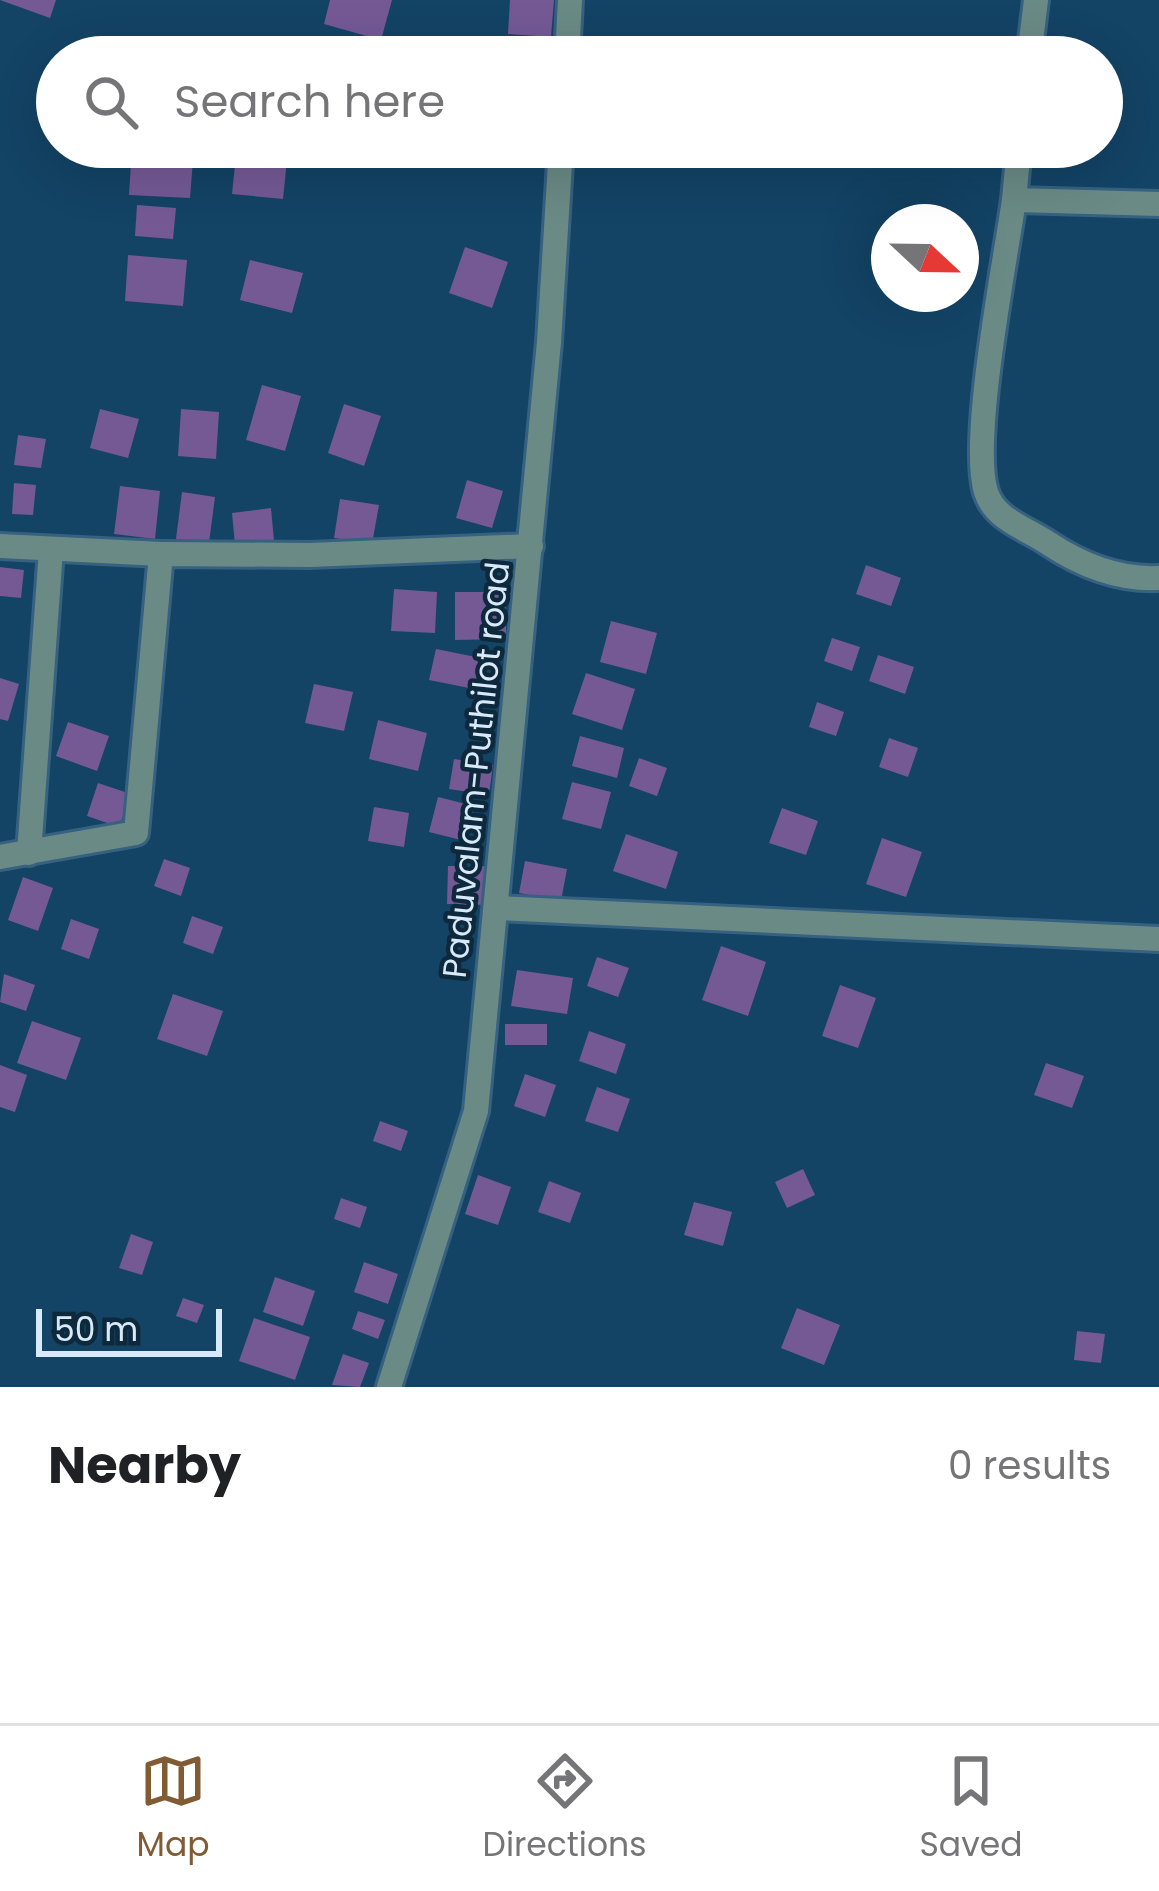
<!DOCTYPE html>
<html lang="en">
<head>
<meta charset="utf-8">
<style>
	:root { --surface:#fff; --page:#f2f2f2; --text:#202124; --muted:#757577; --line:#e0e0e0; --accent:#815b34 }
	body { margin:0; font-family:Poppins,sans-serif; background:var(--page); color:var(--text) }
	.compass { position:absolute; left:871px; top:204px; width:108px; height:108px; border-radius:50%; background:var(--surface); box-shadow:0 12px 48px #0002; rotate:112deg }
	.scale { position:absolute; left:36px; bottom:30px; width:186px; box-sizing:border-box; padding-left:12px; border:6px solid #d8eafa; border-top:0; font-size:33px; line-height:42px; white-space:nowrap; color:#d8eafa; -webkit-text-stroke:9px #0e283c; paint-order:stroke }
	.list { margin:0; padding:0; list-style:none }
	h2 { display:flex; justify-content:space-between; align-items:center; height:156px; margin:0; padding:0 48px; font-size:51px }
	h2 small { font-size:39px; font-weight:400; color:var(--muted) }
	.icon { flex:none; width:66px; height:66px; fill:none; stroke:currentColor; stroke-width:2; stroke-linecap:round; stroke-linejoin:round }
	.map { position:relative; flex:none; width:1159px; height:1387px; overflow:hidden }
	.search { position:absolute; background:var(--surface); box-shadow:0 12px 48px #0002; left:36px; right:36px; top:36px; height:132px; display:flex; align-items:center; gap:30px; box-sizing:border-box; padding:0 42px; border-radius:66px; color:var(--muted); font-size:45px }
	.sheet { height:336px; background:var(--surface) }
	nav { display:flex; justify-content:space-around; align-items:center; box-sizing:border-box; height:168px; border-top:3px solid var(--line); background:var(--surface); font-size:33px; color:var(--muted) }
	nav a { display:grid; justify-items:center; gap:6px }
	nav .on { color:var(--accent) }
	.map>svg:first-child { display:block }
	.building { fill:#745995 }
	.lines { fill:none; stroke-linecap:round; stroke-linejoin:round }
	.street-casing { stroke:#366180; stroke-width:30 }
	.street { stroke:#6a8a85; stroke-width:24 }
	.labels { text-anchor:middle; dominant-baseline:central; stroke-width:9; stroke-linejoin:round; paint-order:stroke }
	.street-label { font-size:33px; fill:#d8eafa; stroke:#0e283c }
</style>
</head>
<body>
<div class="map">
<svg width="1159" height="1387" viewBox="0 0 1159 1387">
	<rect width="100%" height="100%" fill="#134365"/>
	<g class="building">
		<path d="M0,0H56L50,18Z"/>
		<path d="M330,0H392L381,40L324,24Z"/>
		<path d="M510,0H554L551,37L508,34Z"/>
		<path d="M132,147H194L190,198L129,195Z"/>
		<path d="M236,155L287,160L283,199L232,194Z"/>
		<path d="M137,205L176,208L173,239L135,236Z"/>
		<path d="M465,247L508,262L492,308L449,293Z"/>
		<path d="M128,255L187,260L183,306L125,301Z"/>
		<path d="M250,260L303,273L292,313L240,300Z"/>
		<path d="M262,385L301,396L285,451L246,440Z"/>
		<path d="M344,404L381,416L364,466L328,453Z"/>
		<path d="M100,409L139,419L128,458L90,448Z"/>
		<path d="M181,409L219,412L216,459L178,456Z"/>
		<path d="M18,435L46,439L41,468L14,465Z"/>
		<path d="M467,480L503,491L492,528L456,518Z"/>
		<path d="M14,483L36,485L33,515L12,514Z"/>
		<path d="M120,486L160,491L155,539L114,534Z"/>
		<path d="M182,492L215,497L209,543L176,539Z"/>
		<path d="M340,499L379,505L372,544L334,538Z"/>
		<path d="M271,508L274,541L235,545L232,513Z"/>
		<path d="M866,565L901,578L891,606L856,594Z"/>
		<path d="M0,567L24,570L21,598L0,596Z"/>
		<path d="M394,589L437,592L435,633L391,631Z"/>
		<path d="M455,592H506V639L455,640Z"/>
		<path d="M611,621L657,633L646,674L600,662Z"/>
		<path d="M832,638L860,647L852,671L824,661Z"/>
		<path d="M436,649L481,658L474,689L429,680Z"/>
		<path d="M878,655L914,667L905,694L869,681Z"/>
		<path d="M586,673L635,689L622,730L572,714Z"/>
		<path d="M0,678L19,684L8,721L0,719Z"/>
		<path d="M314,684L353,692L344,731L305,723Z"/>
		<path d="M817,702L844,712L836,736L809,727Z"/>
		<path d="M378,720L427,733L418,771L369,759Z"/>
		<path d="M68,722L109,736L97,771L56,756Z"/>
		<path d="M580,736L624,748L617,778L572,766Z"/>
		<path d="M889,738L918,748L908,777L879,767Z"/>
		<path d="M639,758L667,768L657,796L629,786Z"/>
		<path d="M454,759L493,765L489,795L449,789Z"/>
		<path d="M572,782L611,792L601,829L562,819Z"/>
		<path d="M98,783L131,794L119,827L87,816Z"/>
		<path d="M438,797L474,806L465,841L429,832Z"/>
		<path d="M374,807L409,813L404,847L368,841Z"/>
		<path d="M782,808L818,821L806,855L769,843Z"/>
		<path d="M626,834L678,852L666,889L613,871Z"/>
		<path d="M882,838L922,852L906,897L866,884Z"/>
		<path d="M164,859L190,868L181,896L154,886Z"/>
		<path d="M525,861L567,869L561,901L519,893Z"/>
		<path d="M448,866H488L487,905L447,904Z"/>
		<path d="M23,877L53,888L38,931L8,920Z"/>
		<path d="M192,916L223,927L213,954L183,943Z"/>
		<path d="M71,919L99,929L89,959L61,949Z"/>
		<path d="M721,946L766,962L748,1016L702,1000Z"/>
		<path d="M597,957L629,968L618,997L587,986Z"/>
		<path d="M517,970L573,978L567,1014L511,1006Z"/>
		<path d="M4,974L35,985L26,1011L0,1002Z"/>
		<path d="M840,985L876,998L858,1048L822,1036Z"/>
		<path d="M173,994L223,1011L207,1056L157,1039Z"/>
		<path d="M32,1021L81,1038L66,1080L17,1063Z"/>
		<rect x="505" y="1024" width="42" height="21"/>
		<path d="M589,1031L626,1044L616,1074L579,1061Z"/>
		<path d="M1046,1063L1084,1076L1072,1108L1034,1095Z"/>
		<path d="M0,1065L27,1075L15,1112L0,1107Z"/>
		<path d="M525,1074L556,1085L545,1117L514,1106Z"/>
		<path d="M597,1087L630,1099L618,1132L585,1121Z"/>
		<path d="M380,1121L408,1131L401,1151L373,1141Z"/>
		<path d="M803,1169L815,1195L787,1208L775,1182Z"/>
		<path d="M478,1175L511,1187L498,1225L465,1214Z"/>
		<path d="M549,1181L581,1193L570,1223L538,1212Z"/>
		<path d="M341,1198L367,1207L360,1228L334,1219Z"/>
		<path d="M694,1202L732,1212L723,1246L684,1235Z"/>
		<path d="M131,1234L153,1242L142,1275L119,1268Z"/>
		<path d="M364,1262L398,1274L388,1304L354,1292Z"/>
		<path d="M275,1277L315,1291L303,1326L263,1312Z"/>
		<path d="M183,1298L204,1305L197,1323L176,1316Z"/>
		<path d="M797,1308L840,1325L824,1365L781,1348Z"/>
		<path d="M358,1311L385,1320L378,1339L352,1329Z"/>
		<path d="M254,1318L310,1337L295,1380L239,1361Z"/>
		<path d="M1077,1331L1105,1334L1101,1363L1074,1360Z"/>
		<path d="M343,1354L369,1363L360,1387L332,1385Z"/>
	</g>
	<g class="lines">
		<defs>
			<g id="street">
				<path d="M567,57L570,0"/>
				<path d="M1029,57L1036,0"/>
				<path d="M1019,147L1014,200L1159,204"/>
				<path d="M1014,200C1005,262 970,440 986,492C995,520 1026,528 1048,543C1081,565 1118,580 1159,578"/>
				<path d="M0,546L161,554"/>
				<path d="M29,853L51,550"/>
				<path d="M0,857L136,833L161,554L310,555L531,546"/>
				<path d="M497,908L1159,939"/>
				<path d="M389,1387L476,1111L549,342L561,147"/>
			</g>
		</defs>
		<use href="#street" class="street-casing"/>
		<use href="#street" class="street"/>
	</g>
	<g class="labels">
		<g class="street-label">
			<text transform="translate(476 770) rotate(-84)">Paduvalam-Puthilot road</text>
		</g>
	</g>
</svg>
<svg class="compass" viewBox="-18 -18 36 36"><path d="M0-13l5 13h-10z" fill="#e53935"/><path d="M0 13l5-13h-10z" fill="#757577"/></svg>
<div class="scale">50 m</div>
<div class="search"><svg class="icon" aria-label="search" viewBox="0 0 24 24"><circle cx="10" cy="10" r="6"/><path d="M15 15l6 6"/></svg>Search here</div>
</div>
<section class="sheet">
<h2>Nearby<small>0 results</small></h2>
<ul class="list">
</ul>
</section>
<nav>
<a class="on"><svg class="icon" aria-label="map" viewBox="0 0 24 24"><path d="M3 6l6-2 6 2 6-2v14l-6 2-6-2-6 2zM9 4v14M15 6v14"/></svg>Map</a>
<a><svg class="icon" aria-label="directions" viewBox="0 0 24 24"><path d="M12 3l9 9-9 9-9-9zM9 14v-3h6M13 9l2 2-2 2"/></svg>Directions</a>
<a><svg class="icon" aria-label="saved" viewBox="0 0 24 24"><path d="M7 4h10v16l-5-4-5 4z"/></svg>Saved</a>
</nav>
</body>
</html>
